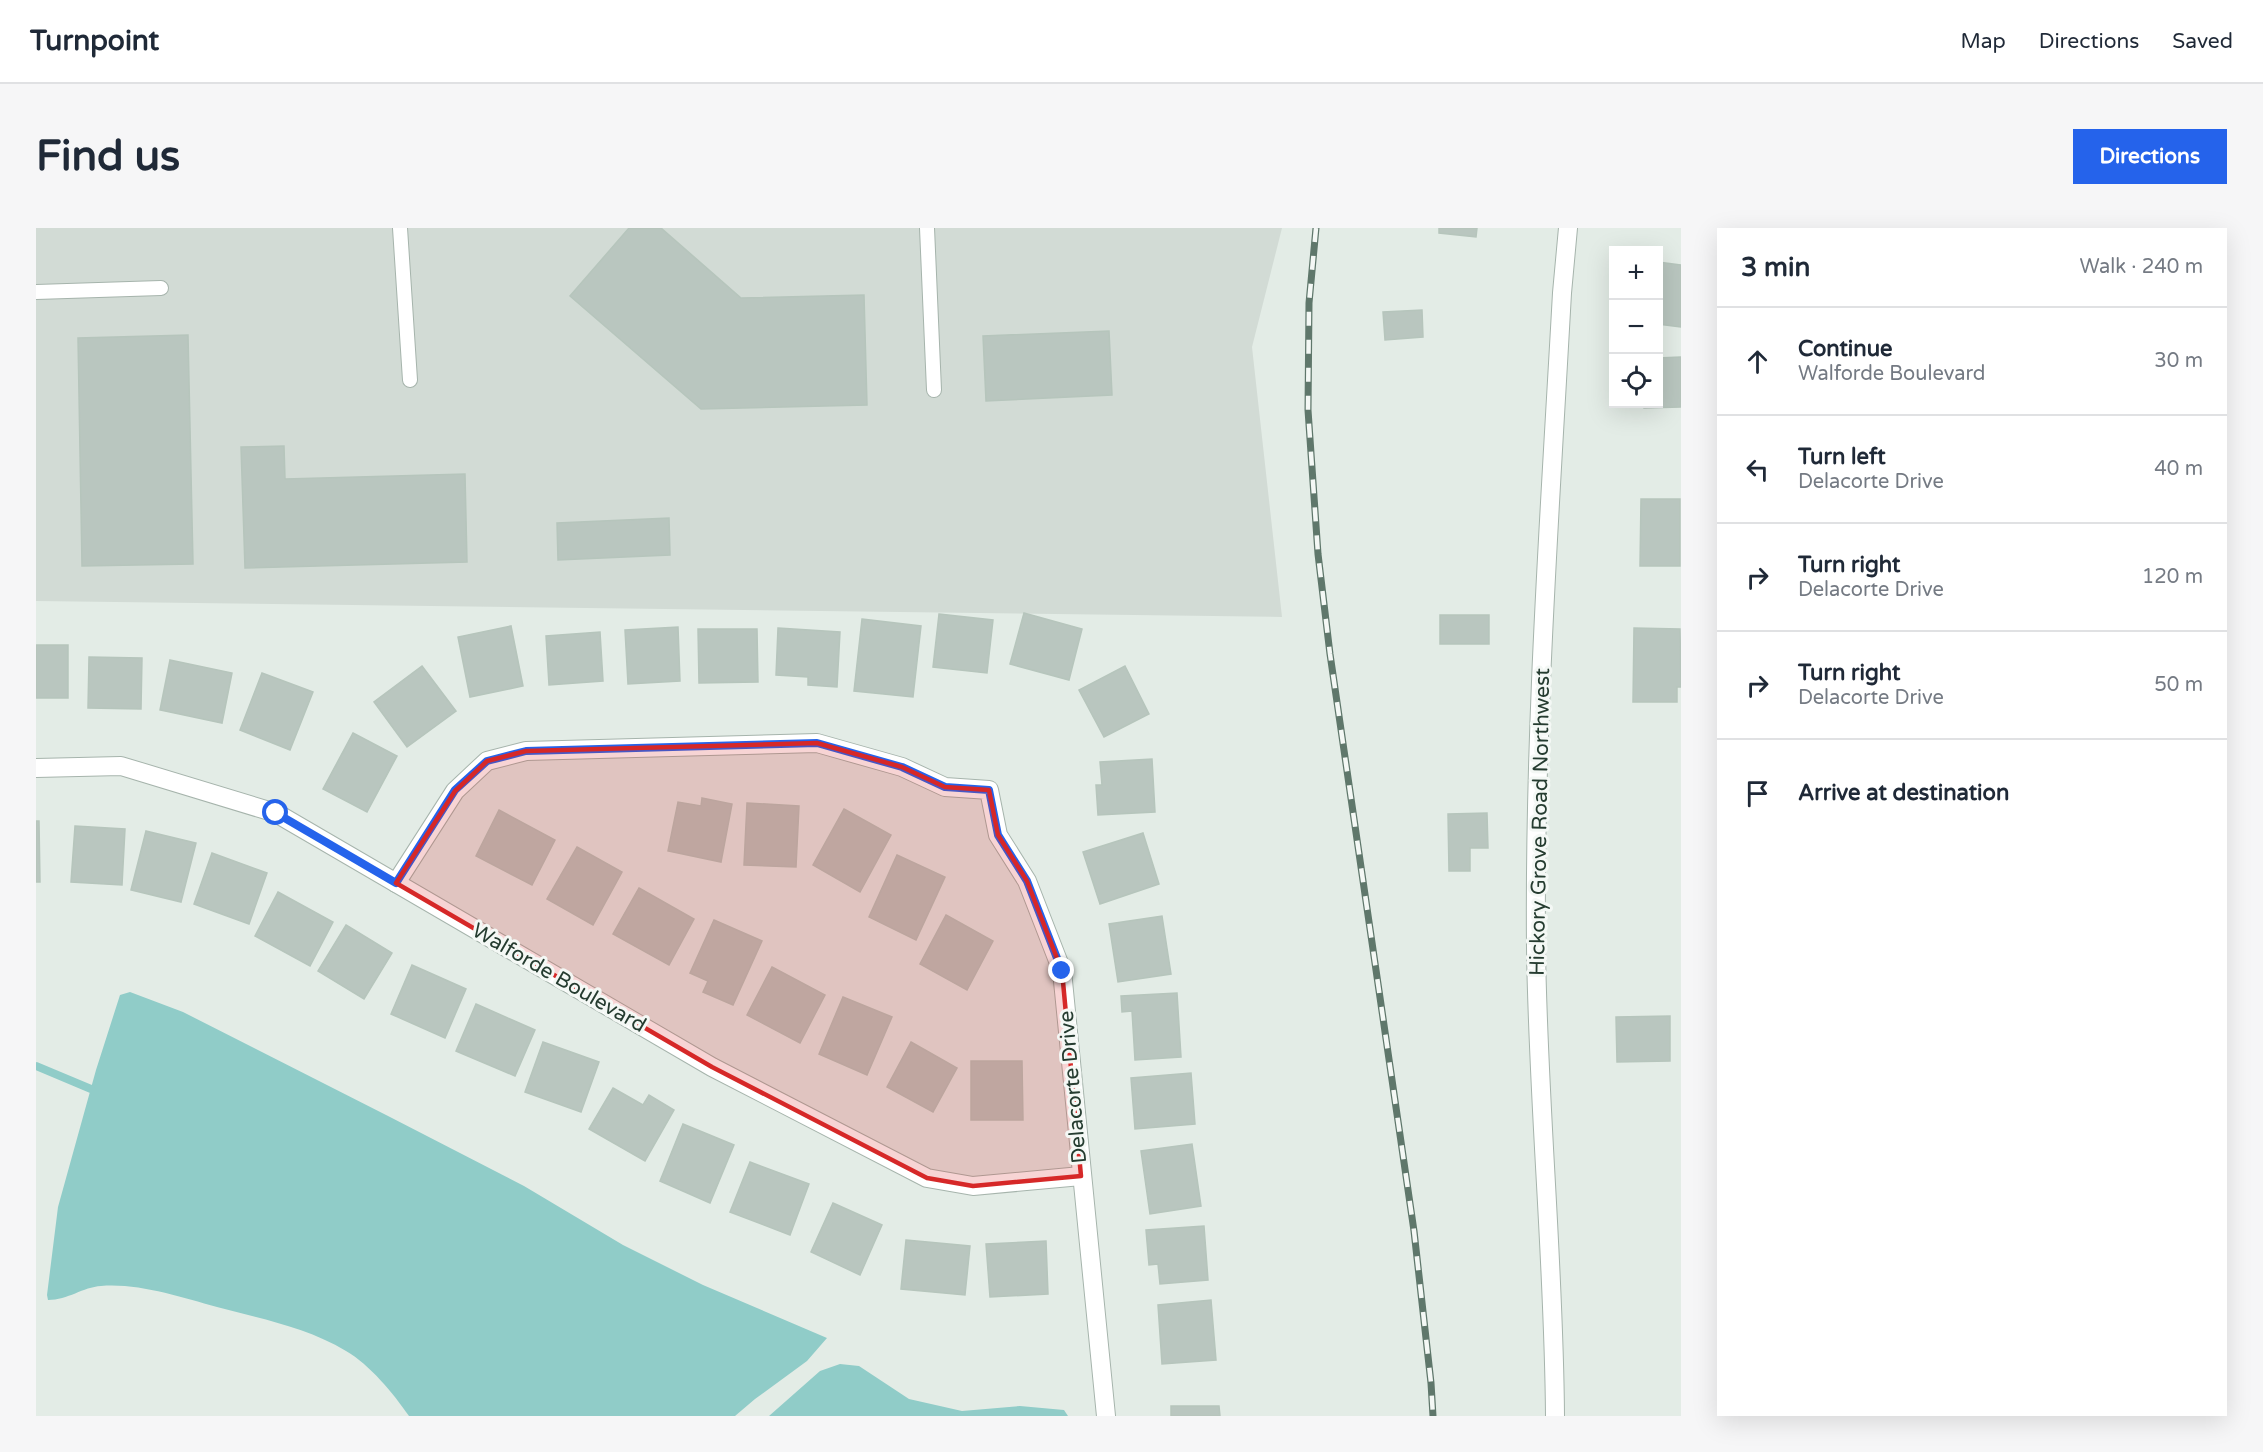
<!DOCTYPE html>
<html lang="en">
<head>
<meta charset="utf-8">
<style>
	:root { --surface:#fff; --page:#f6f6f7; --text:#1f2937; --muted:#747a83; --line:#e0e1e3; --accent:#2563eb }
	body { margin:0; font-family:"Varela Round",sans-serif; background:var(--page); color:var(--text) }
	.controls { position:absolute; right:18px; top:18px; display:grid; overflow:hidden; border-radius:0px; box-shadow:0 6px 24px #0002 }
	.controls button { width:54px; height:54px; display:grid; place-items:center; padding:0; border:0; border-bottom:2px solid var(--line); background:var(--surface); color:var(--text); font:30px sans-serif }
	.stop { position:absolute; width:18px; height:18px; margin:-14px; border:4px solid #2563eb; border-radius:50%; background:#fff }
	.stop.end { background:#2563eb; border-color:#fff; box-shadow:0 2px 6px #0008 }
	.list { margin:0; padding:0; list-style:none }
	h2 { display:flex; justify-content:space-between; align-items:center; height:78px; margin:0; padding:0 24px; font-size:26px }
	h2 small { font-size:20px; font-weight:400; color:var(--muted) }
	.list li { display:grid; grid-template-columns:39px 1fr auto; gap:18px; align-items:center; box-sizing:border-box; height:108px; padding:0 24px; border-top:2px solid var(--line) }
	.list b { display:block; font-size:22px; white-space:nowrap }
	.list p { margin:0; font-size:20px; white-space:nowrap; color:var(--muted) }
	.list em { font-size:20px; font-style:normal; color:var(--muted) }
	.icon { flex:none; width:33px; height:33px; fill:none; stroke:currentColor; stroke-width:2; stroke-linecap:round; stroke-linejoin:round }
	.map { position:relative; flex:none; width:1645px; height:1188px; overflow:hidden; border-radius:0px }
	header { display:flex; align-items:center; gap:36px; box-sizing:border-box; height:84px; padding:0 30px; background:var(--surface); border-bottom:2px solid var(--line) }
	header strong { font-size:28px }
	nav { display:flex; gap:33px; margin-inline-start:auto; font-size:21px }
	.intro { display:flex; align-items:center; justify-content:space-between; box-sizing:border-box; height:144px; padding:0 36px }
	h1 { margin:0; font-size:42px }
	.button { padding:15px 27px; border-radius:0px; background:var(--accent); color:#fff; font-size:21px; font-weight:700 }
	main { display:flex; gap:36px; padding:0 36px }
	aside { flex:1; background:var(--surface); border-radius:0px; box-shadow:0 6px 24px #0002 }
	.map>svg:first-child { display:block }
	.built { fill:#d2dbd5 }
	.water { fill:#90ccc8 }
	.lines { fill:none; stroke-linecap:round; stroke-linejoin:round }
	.stream { stroke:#90ccc8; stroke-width:8 }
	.building { fill:#b9c6bf; stroke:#b6c5bc; stroke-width:1.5 }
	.service-casing { stroke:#a6b4ac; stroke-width:16 }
	.minor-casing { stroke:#a6b4ac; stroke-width:20 }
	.tertiary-casing { stroke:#a6b4ac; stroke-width:20 }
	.service { stroke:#fff; stroke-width:14 }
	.minor { stroke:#fff; stroke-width:18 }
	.tertiary { stroke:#fff; stroke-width:18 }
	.rail-casing { stroke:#5f776b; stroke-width:7 }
	.rail { stroke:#f4f8f5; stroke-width:4.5; stroke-dasharray:14; stroke-linecap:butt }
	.route { stroke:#2563eb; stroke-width:8 }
	.marked { fill:#d62828; fill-opacity:0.2; stroke:#d62828; stroke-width:4.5; stroke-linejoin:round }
	.labels { text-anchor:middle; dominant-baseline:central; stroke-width:6; stroke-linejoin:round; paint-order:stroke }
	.street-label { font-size:21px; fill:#253c30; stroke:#f4f8f5 }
</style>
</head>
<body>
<header>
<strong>Turnpoint</strong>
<nav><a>Map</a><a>Directions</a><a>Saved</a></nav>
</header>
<div class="intro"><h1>Find us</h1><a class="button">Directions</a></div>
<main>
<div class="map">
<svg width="1645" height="1188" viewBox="0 0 1645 1188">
	<rect width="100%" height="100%" fill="#e3ece6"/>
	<path class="built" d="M0,0H1246L1216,119L1246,389L0,373Z"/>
	<g class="water">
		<path d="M94,764L147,784L354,889L488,958L587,1017L667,1057L791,1110L771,1133L719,1171L699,1188H373C357,1165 334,1137 310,1123C270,1099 225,1091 181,1079C144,1069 103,1055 65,1058C47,1059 32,1072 12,1072L11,1067L22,979L60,842L84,767Z"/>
		<path d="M804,1136L823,1138L873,1171L926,1183L984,1178L1028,1182L1032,1188H733L784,1143Z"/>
	</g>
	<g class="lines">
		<path class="stream" d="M0,838L55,861"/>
	</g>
	<g class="building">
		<path d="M593,0H625L705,70L828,67L831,177L665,181L534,68Z"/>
		<path d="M1403,0H1441L1440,9L1403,5Z"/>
		<path d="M1622,34L1645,37V99L1622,96Z"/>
		<path d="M1386,82L1387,109L1349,112L1347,84Z"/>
		<path d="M1073,103L1076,167L950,173L947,108Z"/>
		<path d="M152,107L157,336L46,338L42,110Z"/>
		<path d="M1645,129V179L1608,180V176H1622V130Z"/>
		<path d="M248,218L249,251L429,246L431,334L209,340L205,219Z"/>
		<path d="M1605,271H1644V338H1604Z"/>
		<path d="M633,290L634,327L522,332L521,295Z"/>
		<path d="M988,385L1046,401L1033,452L974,436Z"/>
		<path d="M903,386L957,392L951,445L897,439Z"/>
		<rect x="1404" y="387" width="49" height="29"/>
		<path d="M826,391L885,398L877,469L818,463Z"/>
		<path d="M475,398L487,458L434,469L422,409Z"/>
		<path d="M642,399L644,453L592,456L589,402Z"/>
		<path d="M742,400L804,404L801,459L772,457V449L740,447Z"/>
		<path d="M1598,400L1644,401L1645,459H1641V474H1597Z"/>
		<path d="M662,401H721L722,454L663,455Z"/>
		<path d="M564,404L567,453L513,457L510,408Z"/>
		<rect x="0" y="417" width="32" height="53"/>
		<path d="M53,429L106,430L105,481L52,480Z"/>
		<path d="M134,432L196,445L186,495L124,482Z"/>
		<path d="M386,438L420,483L371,519L338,474Z"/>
		<path d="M1089,438L1113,486L1068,509L1043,462Z"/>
		<path d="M226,445L277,464L254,522L204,502Z"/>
		<path d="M317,505L361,528L331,584L287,561Z"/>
		<path d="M1116,531L1119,584L1062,587L1060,557H1066L1064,534Z"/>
		<path d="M666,570L696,576L685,634L632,623L642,574L665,578Z"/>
		<path d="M711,575L763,578L760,639L708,637Z"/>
		<path d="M808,581L855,607L824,664L777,637Z"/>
		<path d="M463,582L519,612L496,657L440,628Z"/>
		<path d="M1451,585L1452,620H1434V643H1413L1412,586Z"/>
		<path d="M0,593H3L4,654H0Z"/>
		<path d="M39,598L89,601L86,657L35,654Z"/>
		<path d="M110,603L160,615L145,674L95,662Z"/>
		<path d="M1107,605L1123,656L1064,676L1047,624Z"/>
		<path d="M541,619L586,644L557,697L511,671Z"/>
		<path d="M176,625L231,645L213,696L158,676Z"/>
		<path d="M861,627L909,649L880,712L833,689Z"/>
		<path d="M603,660L658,691L633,737L577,706Z"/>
		<path d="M242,664L297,694L274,738L219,708Z"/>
		<path d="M910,687L957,713L931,762L884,736Z"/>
		<path d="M1126,688L1135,746L1082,754L1073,696Z"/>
		<path d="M678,692L726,713L697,777L667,764L672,753L654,745Z"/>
		<path d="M310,697L356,725L328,771L282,743Z"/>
		<path d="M376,737L430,761L409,810L355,786Z"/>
		<path d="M736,739L789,767L764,815L711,787Z"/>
		<path d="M1141,765L1145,829L1099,832L1096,783L1086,784L1085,768Z"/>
		<path d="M807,769L856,789L831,847L783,826Z"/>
		<path d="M440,776L499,802L479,848L420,823Z"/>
		<path d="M1634,788V833L1581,834L1580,789Z"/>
		<path d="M507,814L563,834L545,884L489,864Z"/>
		<path d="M875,814L921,840L897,884L851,859Z"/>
		<path d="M935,833H986L987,892H935Z"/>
		<path d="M1155,845L1159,896L1099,901L1095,850Z"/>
		<path d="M577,860L607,877L613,867L638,882L609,933L553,901Z"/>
		<path d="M647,896L698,917L674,975L624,953Z"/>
		<path d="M1156,916L1165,978L1114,986L1105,923Z"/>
		<path d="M714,934L773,956L754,1007L694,984Z"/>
		<path d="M797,975L846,997L824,1047L775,1024Z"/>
		<path d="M1168,998L1172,1052L1124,1056L1122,1036L1113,1037L1110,1002Z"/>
		<path d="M870,1012L934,1018L929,1067L865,1061Z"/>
		<path d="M1010,1013L1012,1066L954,1069L950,1016Z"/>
		<path d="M1175,1072L1180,1132L1126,1136L1122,1077Z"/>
		<path d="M1135,1178H1183L1184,1188H1135Z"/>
	</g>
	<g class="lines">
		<defs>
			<g id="service">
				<path d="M364,0L374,152"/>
				<path d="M891,0L898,162"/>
				<path d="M0,64L125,60"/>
			</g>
			<g id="minor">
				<path d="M0,540L85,538L240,585L676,839L891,950L937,958L1045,948"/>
				<path d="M360,655L419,563L451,533L490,523L781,515L866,539L909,559L953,562L962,607L991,653L1026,743L1070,1188"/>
			</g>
			<path id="tertiary" d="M1519,1188C1518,1032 1502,876 1500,720C1498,501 1514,283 1526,65L1532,0"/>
		</defs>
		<use href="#service" class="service-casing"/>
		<use href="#minor" class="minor-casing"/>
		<use href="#tertiary" class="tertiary-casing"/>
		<use href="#service" class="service"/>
		<use href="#minor" class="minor"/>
		<use href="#tertiary" class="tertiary"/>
		<defs>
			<path id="rail" d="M1280,0L1273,75L1272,182L1282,326L1294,426L1378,1003L1395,1155L1397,1188"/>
		</defs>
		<use href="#rail" class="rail-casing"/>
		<use href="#rail" class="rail"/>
	</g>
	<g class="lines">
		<path class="route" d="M240,585L360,655L419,562L451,533L490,523L781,515L866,539L909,559L953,562L962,607L991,653L1026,743"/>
	</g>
	<path class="marked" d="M781,515L866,539L909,559L953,562L962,607L991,653L1026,743L1045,948L937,958L891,950L676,839L360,655L419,563L451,533L490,523Z"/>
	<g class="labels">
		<g class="street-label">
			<text transform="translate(1504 594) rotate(-89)">Hickory Grove Road Northwest</text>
			<text transform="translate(523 750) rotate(30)">Walforde Boulevard</text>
			<text transform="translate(1037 859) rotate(-95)">Delacorte Drive</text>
		</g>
	</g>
</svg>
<div class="controls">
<button>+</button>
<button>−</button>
<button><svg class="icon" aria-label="locate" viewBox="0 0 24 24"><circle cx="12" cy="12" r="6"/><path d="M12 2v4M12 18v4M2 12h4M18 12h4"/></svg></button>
</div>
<div class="stop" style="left:240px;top:585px"></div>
<div class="stop end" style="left:1026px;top:743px"></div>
</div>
<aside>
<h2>3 min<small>Walk · 240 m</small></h2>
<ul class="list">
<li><svg class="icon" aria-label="ahead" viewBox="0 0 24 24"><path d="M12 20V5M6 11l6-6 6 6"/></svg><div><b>Continue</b><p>Walforde Boulevard</p></div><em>30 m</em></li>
<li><svg class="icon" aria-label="left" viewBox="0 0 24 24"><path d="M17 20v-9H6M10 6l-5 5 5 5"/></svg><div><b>Turn left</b><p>Delacorte Drive</p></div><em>40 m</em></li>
<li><svg class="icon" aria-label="right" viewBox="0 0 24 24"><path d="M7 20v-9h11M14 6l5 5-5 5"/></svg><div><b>Turn right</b><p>Delacorte Drive</p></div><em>120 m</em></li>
<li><svg class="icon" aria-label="right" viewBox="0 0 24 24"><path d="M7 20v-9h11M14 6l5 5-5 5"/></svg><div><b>Turn right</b><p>Delacorte Drive</p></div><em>50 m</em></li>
<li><svg class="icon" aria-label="arrive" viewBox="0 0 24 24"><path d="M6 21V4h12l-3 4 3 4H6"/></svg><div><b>Arrive at destination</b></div></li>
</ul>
</aside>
</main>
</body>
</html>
